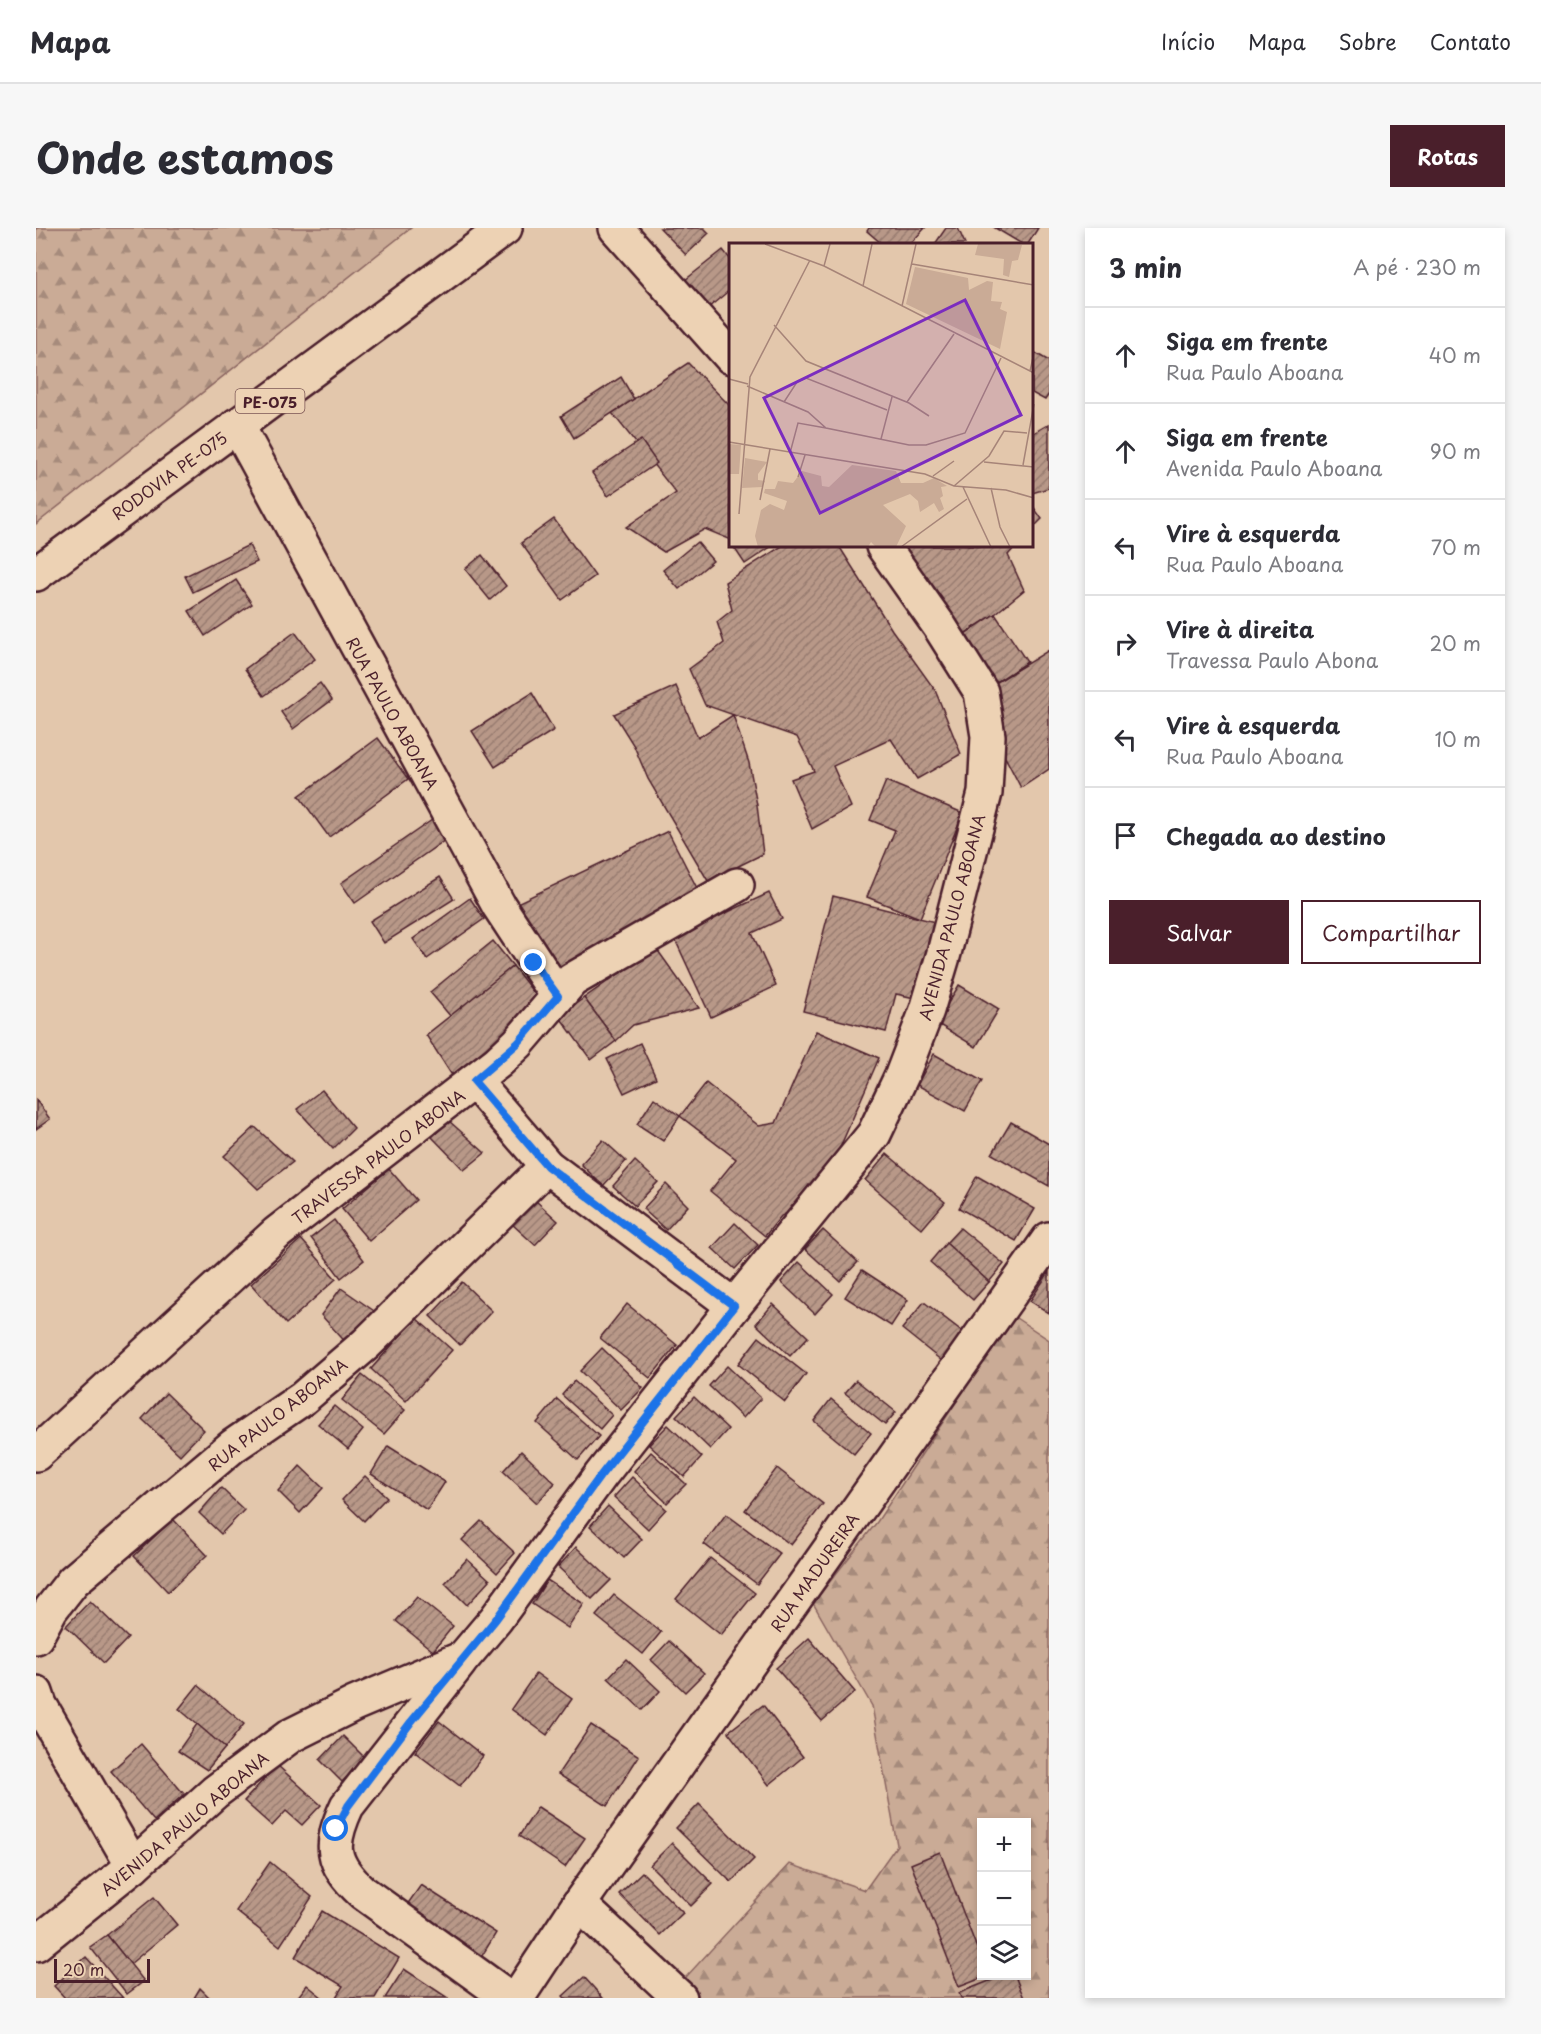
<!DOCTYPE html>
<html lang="pt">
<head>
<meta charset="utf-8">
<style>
	:root { --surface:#fff; --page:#f7f7f7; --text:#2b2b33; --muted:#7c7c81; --line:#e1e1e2; --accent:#4a1f2b }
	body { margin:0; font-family:"Playpen Sans",sans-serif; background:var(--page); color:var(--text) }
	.controls { position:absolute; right:18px; bottom:18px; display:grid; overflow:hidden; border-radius:0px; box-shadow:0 3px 9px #0003 }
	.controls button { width:54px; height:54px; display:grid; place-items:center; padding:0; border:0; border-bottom:2px solid var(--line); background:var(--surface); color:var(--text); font:30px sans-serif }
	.scale { position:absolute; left:18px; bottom:15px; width:96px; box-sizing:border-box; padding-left:6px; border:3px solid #4a1f2b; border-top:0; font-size:16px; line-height:21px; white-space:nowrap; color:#4a1f2b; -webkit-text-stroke:4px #edd2b4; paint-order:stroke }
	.stop { position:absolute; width:18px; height:18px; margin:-14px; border:4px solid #1a73e8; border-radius:50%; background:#fff }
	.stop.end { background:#1a73e8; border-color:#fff; box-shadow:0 2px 6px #0008 }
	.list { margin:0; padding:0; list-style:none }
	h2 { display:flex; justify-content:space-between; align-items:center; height:78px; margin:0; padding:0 24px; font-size:26px }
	h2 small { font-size:20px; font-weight:400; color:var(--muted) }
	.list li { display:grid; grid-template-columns:39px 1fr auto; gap:18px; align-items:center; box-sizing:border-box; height:96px; padding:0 24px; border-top:2px solid var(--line) }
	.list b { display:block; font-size:22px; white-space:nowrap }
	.list p { margin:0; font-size:20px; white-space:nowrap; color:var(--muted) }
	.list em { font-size:20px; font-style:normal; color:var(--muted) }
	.actions { display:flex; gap:12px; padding:18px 24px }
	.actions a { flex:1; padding:14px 0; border:2px solid var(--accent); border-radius:0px; text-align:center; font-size:21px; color:var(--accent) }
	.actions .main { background:var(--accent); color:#fff }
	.icon { flex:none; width:33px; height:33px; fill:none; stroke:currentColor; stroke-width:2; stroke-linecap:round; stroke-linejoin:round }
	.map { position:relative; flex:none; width:1013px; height:1770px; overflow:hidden; border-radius:0px }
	header { display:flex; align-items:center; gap:36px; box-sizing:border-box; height:84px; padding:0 30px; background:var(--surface); border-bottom:2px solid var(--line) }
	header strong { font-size:28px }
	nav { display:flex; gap:33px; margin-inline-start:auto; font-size:21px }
	.intro { display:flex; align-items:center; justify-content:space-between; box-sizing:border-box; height:144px; padding:0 36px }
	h1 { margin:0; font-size:42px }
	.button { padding:15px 27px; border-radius:0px; background:var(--accent); color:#fff; font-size:21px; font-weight:700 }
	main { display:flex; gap:36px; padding:0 36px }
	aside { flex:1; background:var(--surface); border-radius:0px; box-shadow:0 3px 9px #0003 }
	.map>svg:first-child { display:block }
	.forest { fill:url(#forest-firs); stroke:#8a6560; stroke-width:1.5; fill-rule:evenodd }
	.building { fill:url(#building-hatch); stroke:#4a1f2b; stroke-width:1.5 }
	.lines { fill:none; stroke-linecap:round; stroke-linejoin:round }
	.street-casing { stroke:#4a1f2b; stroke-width:38 }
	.primary-casing { stroke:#4a1f2b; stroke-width:38 }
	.street { stroke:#edd2b4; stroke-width:33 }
	.primary { stroke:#edd2b4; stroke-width:33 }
	.route { stroke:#1a73e8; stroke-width:8 }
	.labels { text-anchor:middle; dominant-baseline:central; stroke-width:4.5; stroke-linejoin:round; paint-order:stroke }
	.shield { fill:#edd2b4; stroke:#7b5554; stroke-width:1.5 }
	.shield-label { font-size:15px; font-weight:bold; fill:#4a1f2b }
	.street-label { font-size:16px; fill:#4a1f2b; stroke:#edd2b4 }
	.inset-road { fill:none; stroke:#a68478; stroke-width:1.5 }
	.view { fill:#7b2cbf; fill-opacity:0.15; stroke:#7b2cbf; stroke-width:3 }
	.inset-edge { fill:none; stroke:#4a1f2b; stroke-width:3 }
</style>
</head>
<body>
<header>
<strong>Mapa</strong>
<nav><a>Início</a><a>Mapa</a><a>Sobre</a><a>Contato</a></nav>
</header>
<div class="intro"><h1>Onde estamos</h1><a class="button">Rotas</a></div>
<main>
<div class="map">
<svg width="1013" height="1770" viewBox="0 0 1013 1770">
	<defs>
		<pattern id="forest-firs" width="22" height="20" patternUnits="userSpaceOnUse" patternTransform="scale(1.5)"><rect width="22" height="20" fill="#caab96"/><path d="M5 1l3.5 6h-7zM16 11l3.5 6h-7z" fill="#a68b7b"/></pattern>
		<pattern id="building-hatch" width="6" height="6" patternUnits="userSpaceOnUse" patternTransform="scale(1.5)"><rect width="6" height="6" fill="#b89888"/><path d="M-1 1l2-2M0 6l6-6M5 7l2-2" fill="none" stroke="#987b6f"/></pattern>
	</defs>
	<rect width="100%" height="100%" fill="#e3c7ac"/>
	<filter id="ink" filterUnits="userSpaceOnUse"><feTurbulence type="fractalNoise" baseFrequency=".0167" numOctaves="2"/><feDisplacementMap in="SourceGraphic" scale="12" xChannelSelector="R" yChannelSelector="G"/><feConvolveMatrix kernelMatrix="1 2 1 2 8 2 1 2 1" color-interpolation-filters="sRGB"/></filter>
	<g filter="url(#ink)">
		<g class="forest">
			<path d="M0,0H375L0,296Z"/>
			<path d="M977,1088L1013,1112V1770H661L650,1749L754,1636L829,1662L861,1617L836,1478L777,1375L841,1294ZM945,1594H990V1748H945Z"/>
		</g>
		<g class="building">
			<path d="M624,0H668L673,5L650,27Z"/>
			<path d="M833,0H889L874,16H846L831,3Z"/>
			<path d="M910,0H922L929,16H899Z"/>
			<path d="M959,0H1002L992,16H986Z"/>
			<path d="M687,22L695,32V61L672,80L649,52Z"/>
			<path d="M996,123L1013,133V166L1009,172L996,165Z"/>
			<path d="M652,135L695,179V310L693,311L669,301L628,324L590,299L640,265L576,185Z"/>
			<path d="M585,149L598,171L538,210L525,188Z"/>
			<path d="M1013,196V260L996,265V206Z"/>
			<path d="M605,212L621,235L572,268L556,245Z"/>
			<path d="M996,277L1006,291L996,301Z"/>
			<path d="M518,291L559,348L526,372L485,315Z"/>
			<path d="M661,314L677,333L643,361L627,342Z"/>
			<path d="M213,317L221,334L157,364L149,348Z"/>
			<path d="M697,318H736L709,336Z"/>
			<path d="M746,318H803L856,402L899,462L925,526L881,551L855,511L797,538L815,579L776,601L755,551L778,543L761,509L669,477L653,441L688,415L681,394L696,382L689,354Z"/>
			<path d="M863,318H980L972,327L988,362L959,386L922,410Z"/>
			<path d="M446,327L470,358L454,372L429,341Z"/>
			<path d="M200,352L216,376L169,408L153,383Z"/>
			<path d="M959,386L991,434L945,464L914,416Z"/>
			<path d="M259,404L279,431L228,468L209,441Z"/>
			<path d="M1013,422V541L985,560L964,519L945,464Z"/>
			<path d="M284,455L296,472L257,501L245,484Z"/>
			<path d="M640,458L662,510L697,487L713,535L721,577L727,626L672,653L612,551L598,518L578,486Z"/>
			<path d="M496,465L518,502L459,539L436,503Z"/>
			<path d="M342,510L372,551L293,609L263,568Z"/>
			<path d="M850,553L927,585L884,690L831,669L859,602L834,592Z"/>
			<path d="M396,592L409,612L319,675L305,655Z"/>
			<path d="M632,603L666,670L524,750L481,675Z"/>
			<path d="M404,649L418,671L348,715L334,693Z"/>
			<path d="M733,665L746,691L716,705L740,758L675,789L638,709Z"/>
			<path d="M797,668L899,694L879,770L860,766L850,804L767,783Z"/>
			<path d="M434,670L448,691L391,731L377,711Z"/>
			<path d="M457,713L477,738L415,789L394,764Z"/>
			<path d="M620,720L663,780L597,797L580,813L548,770Z"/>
			<path d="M477,738L511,782L461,833L415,846L390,807Z"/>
			<path d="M923,757L963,781L940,819L900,795Z"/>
			<path d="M548,770L580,813L555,832L523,788Z"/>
			<path d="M780,803L843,830L792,947L768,977L745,988L729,1008L674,963L700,931L644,888L670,855L723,898L740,895Z"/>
			<path d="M604,815L620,850L588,865L571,831Z"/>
			<path d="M898,826L946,853L929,883L881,857Z"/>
			<path d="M286,862L318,900L297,921L261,881Z"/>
			<path d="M618,870L644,888L627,913L601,896Z"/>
			<path d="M0,872L14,891L0,901Z"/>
			<path d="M413,893L449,925L428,942L396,909Z"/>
			<path d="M975,894L1013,916V958L956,926Z"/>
			<path d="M219,899L257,934L222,961L188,928Z"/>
			<path d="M567,912L590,933L567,958L545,936Z"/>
			<path d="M851,926L909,974L886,1001L829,952Z"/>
			<path d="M599,933L622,954L599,978L577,958Z"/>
			<path d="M353,941L380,972L333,1013L306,981Z"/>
			<path d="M941,948L999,981L980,1013L923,980Z"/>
			<path d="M630,956L652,978L630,1002L607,981Z"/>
			<path d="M499,972L522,993L499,1017L476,996Z"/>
			<path d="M298,992L328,1032L305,1050L275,1010Z"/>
			<path d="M699,995L722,1017L699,1041L676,1020Z"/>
			<path d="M924,1000L968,1036L953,1054L910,1015Z"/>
			<path d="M787,1002L822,1034L804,1053L769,1021Z"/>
			<path d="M265,1011L300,1051L250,1096L215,1056Z"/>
			<path d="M910,1015L953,1054L937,1072L894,1034Z"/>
			<path d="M763,1034L797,1066L779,1086L745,1054Z"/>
			<path d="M826,1042L872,1072L855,1098L809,1069Z"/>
			<path d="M1013,1044V1085L994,1073Z"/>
			<path d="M426,1054L456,1083L424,1117L394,1088Z"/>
			<path d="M305,1060L344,1087L313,1118L285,1087Z"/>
			<path d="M888,1074L927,1104L906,1133L866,1101Z"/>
			<path d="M591,1076L641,1117L614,1150L564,1110Z"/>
			<path d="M737,1076L772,1109L754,1128L720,1096Z"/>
			<path d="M380,1090L416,1122L370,1173L335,1141Z"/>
			<path d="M723,1109L770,1146L749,1174L702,1136Z"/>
			<path d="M566,1120L607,1160L585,1182L544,1143Z"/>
			<path d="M691,1138L725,1170L707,1190L673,1158Z"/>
			<path d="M326,1147L369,1182L348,1206L306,1172Z"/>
			<path d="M820,1152L860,1184L849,1197L809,1165Z"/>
			<path d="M538,1153L576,1187L564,1201L526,1167Z"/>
			<path d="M130,1165L168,1202L144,1227L106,1191Z"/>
			<path d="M658,1169L692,1201L674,1221L640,1188Z"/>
			<path d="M521,1171L563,1208L542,1232L501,1195Z"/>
			<path d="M795,1171L835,1205L818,1226L778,1193Z"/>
			<path d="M298,1178L327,1202L312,1221L282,1196Z"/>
			<path d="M632,1197L666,1229L648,1249L613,1217Z"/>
			<path d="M352,1218L409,1254L391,1282L335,1246Z"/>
			<path d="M485,1223L519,1255L501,1275L467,1243Z"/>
			<path d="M615,1224L650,1256L631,1275L598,1243Z"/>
			<path d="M264,1238L287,1260L264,1285L242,1263Z"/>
			<path d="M741,1240L787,1276L755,1317L709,1282Z"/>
			<path d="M329,1248L351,1269L328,1293L306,1272Z"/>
			<path d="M596,1249L630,1281L612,1301L578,1269Z"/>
			<path d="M185,1260L208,1282L185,1306L163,1285Z"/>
			<path d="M572,1278L606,1311L588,1330L554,1298Z"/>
			<path d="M690,1286L744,1326L721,1356L668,1316Z"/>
			<path d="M137,1291L171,1327L132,1364L98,1328Z"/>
			<path d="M445,1293L479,1325L461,1345L426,1312Z"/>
			<path d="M540,1319L575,1352L556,1371L522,1339Z"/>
			<path d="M674,1330L719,1365L685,1407L640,1371Z"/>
			<path d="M431,1331L454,1352L431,1377L409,1355Z"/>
			<path d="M511,1352L548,1376L532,1400L496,1376Z"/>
			<path d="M578,1367L625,1404L607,1426L560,1388Z"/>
			<path d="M381,1369L417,1398L397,1423L360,1393Z"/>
			<path d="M54,1373L92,1410L68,1435L30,1398Z"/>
			<path d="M773,1410L819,1464L786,1493L740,1440Z"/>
			<path d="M633,1413L668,1445L649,1464L615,1432Z"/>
			<path d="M590,1431L624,1463L606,1482L572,1450Z"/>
			<path d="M500,1445L536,1471L511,1507L475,1481Z"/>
			<path d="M162,1457L208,1496L189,1520L143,1481Z"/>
			<path d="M727,1477L767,1529L733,1557L692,1504Z"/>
			<path d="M403,1493L447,1528L424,1558L379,1524Z"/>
			<path d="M161,1496L189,1520L171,1542L142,1523Z"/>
			<path d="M555,1497L603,1528L571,1578L522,1546Z"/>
			<path d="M307,1508L329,1530L306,1554L284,1532Z"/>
			<path d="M105,1516L148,1566L118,1593L75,1543Z"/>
			<path d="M241,1537L285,1577L266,1597L250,1583L236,1598L208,1573Z"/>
			<path d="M663,1576L718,1631L695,1654L640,1600Z"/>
			<path d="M502,1579L549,1610L529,1639L483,1608Z"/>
			<path d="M636,1615L677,1656L655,1678L614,1637Z"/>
			<path d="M904,1624L945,1731V1748H951L923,1759L875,1636Z"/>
			<path d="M234,1634L276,1669L244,1718L200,1683Z"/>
			<path d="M606,1644L647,1685L624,1707L583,1666Z"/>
			<path d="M385,1657L460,1705L441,1736L368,1681Z"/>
			<path d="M118,1669L141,1697L94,1736L71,1707Z"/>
			<path d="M286,1683L363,1730L339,1770H302L300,1769L307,1758L259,1729Z"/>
			<path d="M71,1707L108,1753L91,1766L54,1719Z"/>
			<path d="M50,1729L87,1770H29L18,1758Z"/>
			<path d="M368,1741L412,1770H349Z"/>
			<path d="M966,1748H979L988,1770H925L923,1765Z"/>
			<path d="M548,1749L567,1770H529L527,1768Z"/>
			<path d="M271,1757L287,1770H261Z"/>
			<path d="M164,1760L174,1770H158Z"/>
		</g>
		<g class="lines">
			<defs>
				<g id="street">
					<path d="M580,0L695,129"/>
					<path d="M201,197L463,678L522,768"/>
					<path d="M438,853L511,938L698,1078"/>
					<path d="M0,1226L241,1005L462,834L482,815L536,752L701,657"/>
					<path d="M0,1409L15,1381L37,1353L197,1218L267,1170L330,1116L511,938"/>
					<path d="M424,1434L311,1578C293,1617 294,1634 326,1664L473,1770"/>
					<path d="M0,1465L4,1477L97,1638"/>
					<path d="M543,1676L644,1770"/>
					<path d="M0,1716L97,1638L179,1564L254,1508L318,1476L427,1430L460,1391L565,1247L698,1078L838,906L866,847L891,782L908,725L949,565L952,508L945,464L904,399L847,318"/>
					<path d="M481,1770L543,1676L1013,1011"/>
				</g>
				<path id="primary" d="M0,346L469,0"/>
			</defs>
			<use href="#street" class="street-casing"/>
			<use href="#primary" class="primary-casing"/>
			<use href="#street" class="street"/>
			<use href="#primary" class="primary"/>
		</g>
	</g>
	<g class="lines" filter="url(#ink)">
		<path class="route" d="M300,1601L312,1578L375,1494L460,1391L565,1247L698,1078L511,938L438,853L482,815L522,768L498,735"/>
	</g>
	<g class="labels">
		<rect class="shield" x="199.5" y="161" width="69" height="24" rx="4.5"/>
		<g class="shield-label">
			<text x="234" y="173">PE-075</text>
		</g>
		<g class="street-label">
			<text transform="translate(133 247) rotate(-36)">RODOVIA PE-075</text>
			<text transform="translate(357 485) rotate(61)">RUA PAULO ABOANA</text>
			<text transform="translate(915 689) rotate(-75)">AVENIDA PAULO ABOANA</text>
			<text transform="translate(342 928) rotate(-37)">TRAVESSA PAULO ABONA</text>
			<text transform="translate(241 1186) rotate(-38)">RUA PAULO ABOANA</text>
			<text transform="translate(778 1344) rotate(-55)">RUA MADUREIRA</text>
			<text transform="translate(148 1595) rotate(-40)">AVENIDA PAULO ABOANA</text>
		</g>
	</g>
	<g transform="translate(693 15)">
		<rect width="304" height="304" fill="#e3c7ac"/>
		<path d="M249,1L293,2L289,17L283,18L280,34L274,32L275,16L246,12ZM186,24L239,35L240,47L258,38L264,39L262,58L273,59L271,66L278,69L271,106L177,61ZM0,201L12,202L10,231H0ZM16,215L38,219L29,231V237L36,238L33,244L13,245ZM123,222L167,228L172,240H194L205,235L218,243L212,244L214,253L211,255L215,266L210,269L205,260L191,269L189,258L181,251L154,262L177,283L167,304H147L142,299L139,304H29L26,293L32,267L41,261L55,267L58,258L35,250L36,246H46L49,238L64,240L73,228L92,233L93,243L100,244Z" fill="#caab96"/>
		<path class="inset-road" d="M36,1L95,23L305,130M183,21L305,42M95,23L101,1M134,43L143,1M173,63L187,1M45,82L77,118L180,160L200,173M301,128L305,110M0,136L19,141M18,143L79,169L97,185L180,202H197L236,190L272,115M55,159L68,139L77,135L158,167M178,159L225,91M152,196L163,154M0,199L196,231L225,243L277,247L305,255M61,210L69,180L97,185M255,219L305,224M294,222L305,161M204,233L225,218M69,234L76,212M225,243L260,213L275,188L298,190M234,244L262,304M262,245L271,284L281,304M31,257L41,206M10,271L21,134L81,17M172,304L238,256"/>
		<path class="view" d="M236,57L292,172L91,270L35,155Z"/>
		<rect width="304" height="304" class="inset-edge"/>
	</g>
</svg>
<div class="controls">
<button>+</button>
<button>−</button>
<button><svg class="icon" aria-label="layers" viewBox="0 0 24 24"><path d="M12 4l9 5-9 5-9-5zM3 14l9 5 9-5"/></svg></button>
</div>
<div class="scale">20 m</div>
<div class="stop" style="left:300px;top:1601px"></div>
<div class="stop end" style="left:498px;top:735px"></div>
</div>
<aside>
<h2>3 min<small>A pé · 230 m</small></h2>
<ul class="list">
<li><svg class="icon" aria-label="ahead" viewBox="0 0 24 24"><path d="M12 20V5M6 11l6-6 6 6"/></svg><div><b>Siga em frente</b><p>Rua Paulo Aboana</p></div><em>40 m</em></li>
<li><svg class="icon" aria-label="ahead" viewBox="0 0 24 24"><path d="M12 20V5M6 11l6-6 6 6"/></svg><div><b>Siga em frente</b><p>Avenida Paulo Aboana</p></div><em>90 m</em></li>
<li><svg class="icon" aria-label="left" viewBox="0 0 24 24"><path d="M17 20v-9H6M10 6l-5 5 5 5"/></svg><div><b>Vire à esquerda</b><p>Rua Paulo Aboana</p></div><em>70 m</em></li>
<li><svg class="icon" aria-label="right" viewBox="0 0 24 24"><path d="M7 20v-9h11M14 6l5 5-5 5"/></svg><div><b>Vire à direita</b><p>Travessa Paulo Abona</p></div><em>20 m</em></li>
<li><svg class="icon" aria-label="left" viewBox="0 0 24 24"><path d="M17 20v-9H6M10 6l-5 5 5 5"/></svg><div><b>Vire à esquerda</b><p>Rua Paulo Aboana</p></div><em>10 m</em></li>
<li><svg class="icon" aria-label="arrive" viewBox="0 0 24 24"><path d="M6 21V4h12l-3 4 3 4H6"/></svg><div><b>Chegada ao destino</b></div></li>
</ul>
<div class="actions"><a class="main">Salvar</a><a>Compartilhar</a></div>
</aside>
</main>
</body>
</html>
